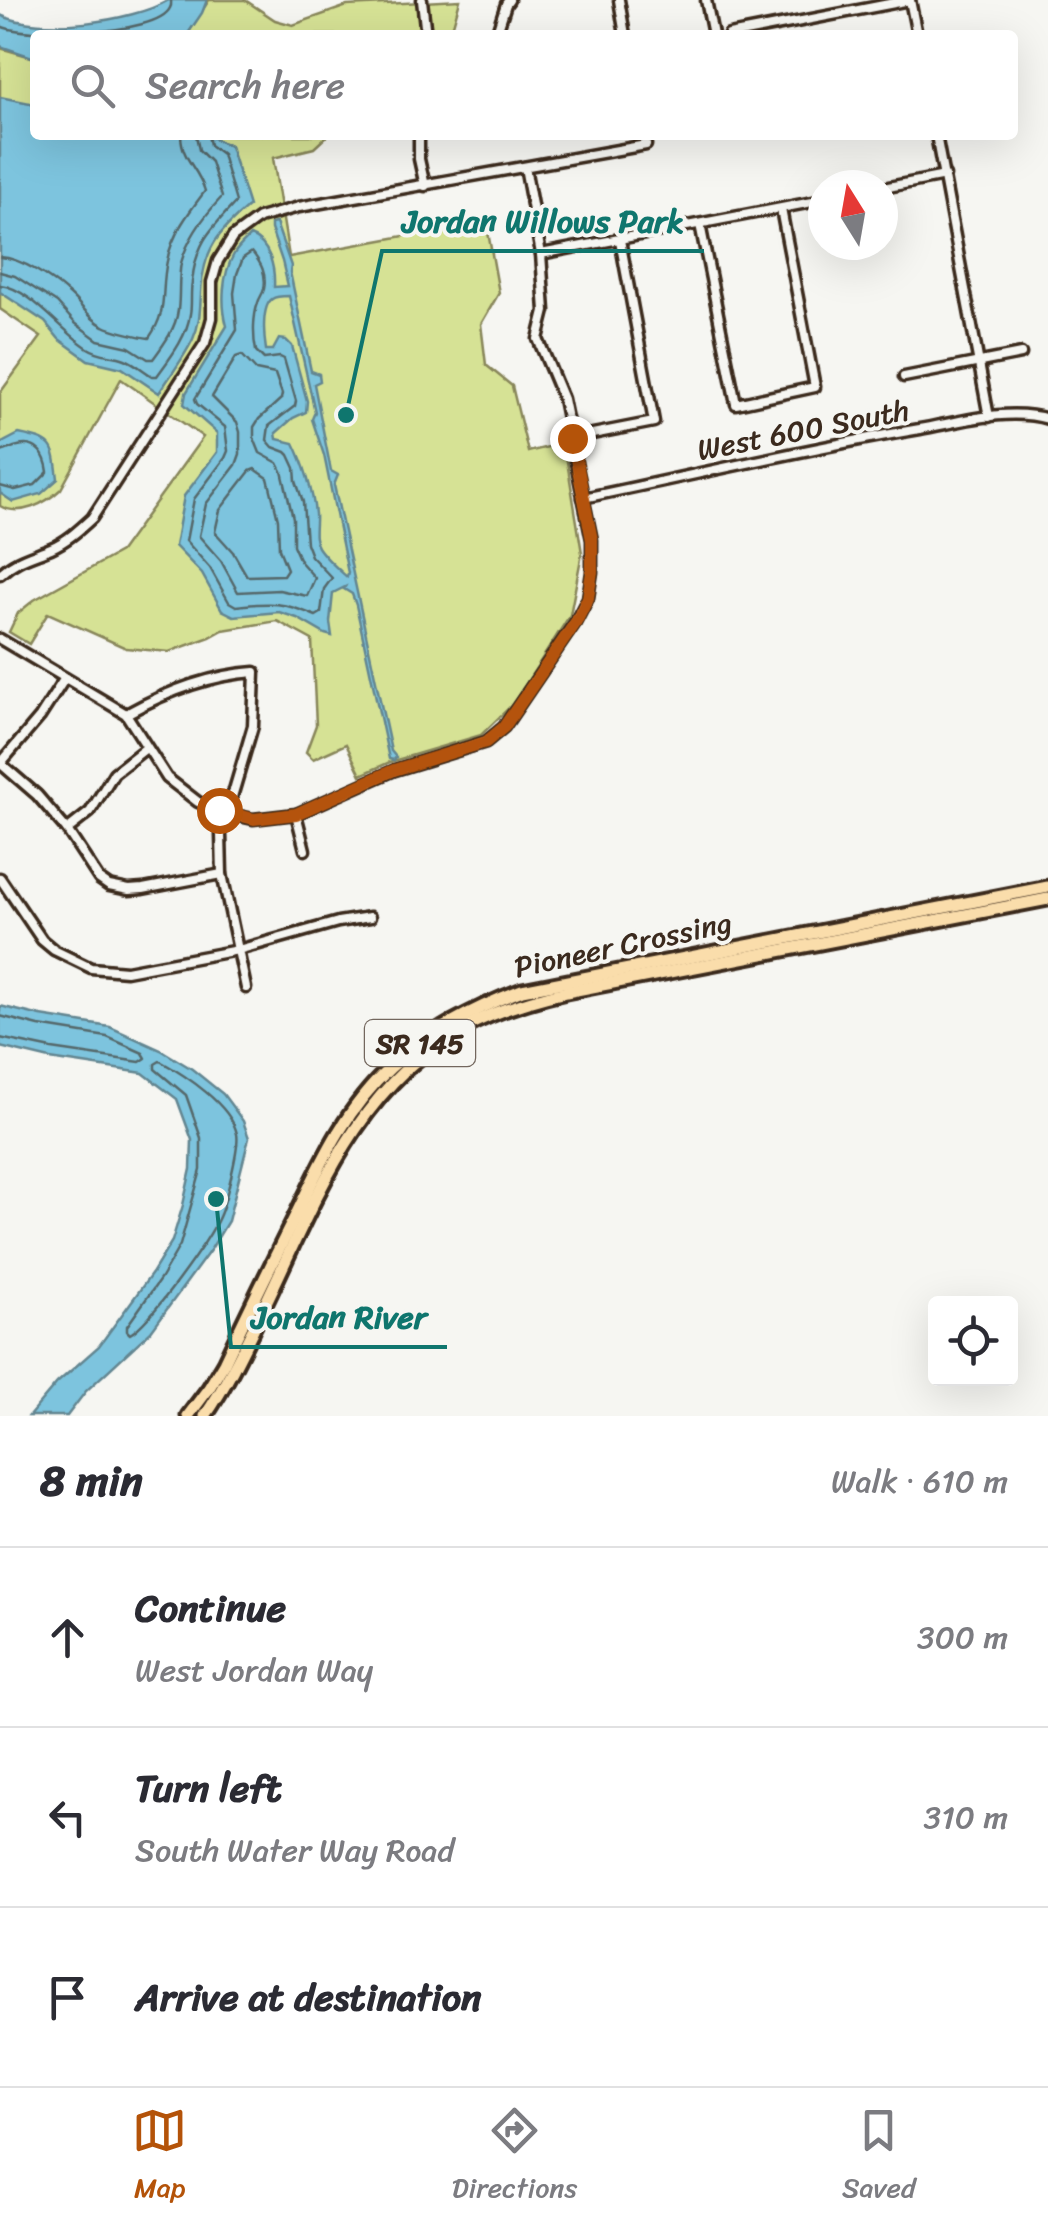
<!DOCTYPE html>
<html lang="en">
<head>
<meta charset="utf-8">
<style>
	:root { --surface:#fff; --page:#f2f2f3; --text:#2b2b33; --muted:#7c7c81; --line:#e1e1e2; --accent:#b45309 }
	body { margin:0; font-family:Sriracha,sans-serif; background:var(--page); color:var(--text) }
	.controls { position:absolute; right:30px; bottom:30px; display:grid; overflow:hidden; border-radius:10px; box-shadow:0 10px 40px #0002 }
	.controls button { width:90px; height:90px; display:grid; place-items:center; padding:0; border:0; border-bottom:2px solid var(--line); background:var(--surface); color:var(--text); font:50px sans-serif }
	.compass { position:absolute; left:808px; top:170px; width:90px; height:90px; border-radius:50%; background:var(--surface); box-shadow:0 10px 40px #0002; rotate:349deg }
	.stop { position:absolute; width:30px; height:30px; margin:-22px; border:8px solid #b45309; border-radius:50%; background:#fff }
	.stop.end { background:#b45309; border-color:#fff; box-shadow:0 2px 10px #0008 }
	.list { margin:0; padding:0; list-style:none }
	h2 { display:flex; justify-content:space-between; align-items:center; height:130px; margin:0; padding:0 40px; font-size:42px }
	h2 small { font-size:32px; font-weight:400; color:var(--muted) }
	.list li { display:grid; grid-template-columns:65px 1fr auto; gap:30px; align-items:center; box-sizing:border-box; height:180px; padding:0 40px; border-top:2px solid var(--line) }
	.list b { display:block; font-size:38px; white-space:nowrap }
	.list p { margin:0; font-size:32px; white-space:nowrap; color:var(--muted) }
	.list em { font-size:32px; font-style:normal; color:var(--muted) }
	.icon { flex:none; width:55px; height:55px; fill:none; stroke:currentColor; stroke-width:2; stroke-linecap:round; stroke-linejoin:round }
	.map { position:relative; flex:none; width:1048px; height:1416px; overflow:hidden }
	.search { position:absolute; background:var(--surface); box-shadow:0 10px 40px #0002; left:30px; right:30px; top:30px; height:110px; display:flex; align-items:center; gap:25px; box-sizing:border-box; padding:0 35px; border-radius:10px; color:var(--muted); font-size:38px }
	.sheet { height:670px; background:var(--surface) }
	nav { display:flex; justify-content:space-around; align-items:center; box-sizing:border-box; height:140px; border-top:2px solid var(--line); background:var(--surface); font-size:28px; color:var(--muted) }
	nav a { display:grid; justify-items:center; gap:5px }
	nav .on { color:var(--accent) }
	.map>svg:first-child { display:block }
	.green { fill:#d6e295; stroke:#88865a; stroke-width:2.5 }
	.water { fill:#7dc4de; stroke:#638691; stroke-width:2.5; fill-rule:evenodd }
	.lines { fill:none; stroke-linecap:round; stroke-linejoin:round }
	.shore { stroke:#55686b; stroke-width:2.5 }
	.minor-casing { stroke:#3b2a1e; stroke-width:15 }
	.trunk-casing { stroke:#3b2a1e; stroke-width:19 }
	.minor { stroke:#f6f6f2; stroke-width:8 }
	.trunk { stroke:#faddab; stroke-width:11 }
	.route { stroke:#b45309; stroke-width:12 }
	.labels { text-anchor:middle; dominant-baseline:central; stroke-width:8; stroke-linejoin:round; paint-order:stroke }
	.shield { fill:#f6f6f2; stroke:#73675e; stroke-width:2.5 }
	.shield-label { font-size:28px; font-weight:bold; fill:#3b2a1e }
	.street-label { font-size:30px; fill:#3b2a1e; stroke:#f6f6f2 }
	.leader { fill:none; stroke:#0f766e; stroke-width:4 }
	.callout-dot { fill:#0f766e; stroke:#f6f6f2; stroke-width:4 }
	.callout-label { font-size:32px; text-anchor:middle; font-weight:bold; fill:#0f766e; stroke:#f6f6f2; stroke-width:8; stroke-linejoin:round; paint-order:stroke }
</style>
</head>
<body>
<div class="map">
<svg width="1048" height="1416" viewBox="0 0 1048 1416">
	<rect width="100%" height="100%" fill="#f6f6f2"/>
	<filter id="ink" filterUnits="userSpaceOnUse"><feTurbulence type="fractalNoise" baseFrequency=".01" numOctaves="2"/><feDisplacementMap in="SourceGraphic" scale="20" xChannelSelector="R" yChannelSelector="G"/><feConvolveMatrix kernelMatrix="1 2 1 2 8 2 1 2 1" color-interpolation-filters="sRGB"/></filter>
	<g filter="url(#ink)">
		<g class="green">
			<path d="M209,0H245L275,20L293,25L347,6L460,0L453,25L434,35H187Z"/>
			<path d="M0,48L35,58V135H328L314,148L273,158L289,257L486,221L499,293L481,324L486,365L512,386L528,452L564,443L582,553L570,615L513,704L481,735L390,762L361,775L346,744L313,759L306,752L316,725L312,640L277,621L223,630L210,637L169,652L126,648L48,613L29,644L9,632L18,613L34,600L120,552L203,437L121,379L61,489C45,504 20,517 0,506V393L41,337L0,309Z"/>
		</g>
		<g class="water">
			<path d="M169,0H207L202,13L187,35H35V58L0,46V15C40,34 131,22 169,0Z"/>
			<path d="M0,97L35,104V135H207L230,146L249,206C218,232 203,250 201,293C200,309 200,324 193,339C184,358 170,376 159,393L122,368L88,360L59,339L45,322L0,292Z"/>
			<path d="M276,223L291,266L290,272L311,371L319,374L320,381L314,384L331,471L338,475L334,485L391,751L396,757L394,760L389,759L356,605L352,594L344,589L345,587L333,593L330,622L332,636L325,634L297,618L279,612L234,616L222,610L202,574L175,546L184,496L217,452V433L184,404L186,393L227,326C221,304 222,275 234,254C238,247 245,241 250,236C270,243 275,268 274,287L288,286L282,261L271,229V224ZM289,296L315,412L312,419L324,455L348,573L347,577C337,568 325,558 318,547C312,537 316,525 315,514C313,492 304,463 294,443L277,439L276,433L293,418L306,412L307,401L292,346L286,340L279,339L273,350H266C264,338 261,307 272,299C276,296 285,296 289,296Z"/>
			<path d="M19,434C54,441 54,444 58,479L41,494L13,502L0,493V444Z"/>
			<path d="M0,1006L41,1016L110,1027L161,1050L192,1069L223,1094L243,1121L249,1138L228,1221L211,1249L151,1331L86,1391L67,1416H29L57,1383L99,1346L153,1272L172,1241L183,1205L191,1169L192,1140L177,1099L143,1073L50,1059L0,1047Z"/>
		</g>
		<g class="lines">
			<g class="shore">
				<path d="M0,26C25,38 157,36 170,8C172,5 171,3 171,0"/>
				<path d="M252,252C261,263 267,274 264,289C263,294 259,298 258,303C253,316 253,337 256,351L264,359L280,357L284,359L296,401L295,406L269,426L267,440L273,447L286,452L289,455L295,468L296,481L303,502L306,543L311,556L332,578L324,589L321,613L316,616C283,602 273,602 236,606L229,602L210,568L186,541L194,499L225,458L228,451L225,427L197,404L195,399L237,330L234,293L237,274L243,258Z"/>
				<path d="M0,257C22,258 52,279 69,294C81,304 89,319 104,326C111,330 141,337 149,338C169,310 160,292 167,261C172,234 189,212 205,191C198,167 182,161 181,135"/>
				<path d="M0,272L15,276L57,303L75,323L98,340L129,347L148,359H153C164,344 176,328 178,310C180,294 178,279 181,263C188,237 204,216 222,197L211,162L199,150L196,135"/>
				<path d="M0,285C30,288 62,332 88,348C100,356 113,354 125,359C135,363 144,371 152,376H157C170,358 187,337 190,314C192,304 190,293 192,282C196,242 211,229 236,202L222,154L210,145L208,135"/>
				<path d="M242,355L256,370L275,374L282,394L281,399L259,419L254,427V438L260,453L278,463L282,471L293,518V545L300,561L315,578L307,596L279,590L238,592L221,561L199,536L206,504L236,465L240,454V432L237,422L212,397L236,357Z"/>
				<path d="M0,452C6,451 12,447 18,446C38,441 46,456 48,472L35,485L15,490L0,486"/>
				<path d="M255,469L268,478L278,519L279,549L287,569L283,575L247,576L233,552L215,532L220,510L250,471Z"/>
				<path d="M0,1016L39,1026L107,1037L143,1053L146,1058L140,1062L52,1049L0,1038"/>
				<path d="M160,1061C185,1075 231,1105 237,1134C240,1147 225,1204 219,1217C209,1240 150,1323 130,1334L127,1331V1326L161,1278L180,1245L201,1170V1138L186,1095L155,1069V1064Z"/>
			</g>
			<defs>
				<g id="minor">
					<path d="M422,0L426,35"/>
					<path d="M619,0L625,35"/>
					<path d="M706,0L713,35"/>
					<path d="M910,0L917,35"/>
					<path d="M496,35L506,4L509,0"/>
					<path d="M729,35L910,0"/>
					<path d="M419,135V159L425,186"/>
					<path d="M936,135L989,417"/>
					<path d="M883,188L945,176"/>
					<path d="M700,224L736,404L815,387L781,209"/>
					<path d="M541,254L823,200"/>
					<path d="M904,377L1021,354"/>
					<path d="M572,438L654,422L620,240"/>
					<path d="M583,498C695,475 807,448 920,429C960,422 1008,407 1048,419"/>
					<path d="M0,574C16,559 32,556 51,548C67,541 79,530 92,518L205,343L212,318V282L218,261L233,237L259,218L299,207L646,145L644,135"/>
					<path d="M0,639L126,714L167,778L198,802L226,813L253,819L296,814L395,770L486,742L504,727L575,623L588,598L592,572V540L563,399L538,339L545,311L541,254L525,167"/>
					<path d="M126,714C166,692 210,675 255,672L253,726L221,834L222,874L246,988"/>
					<path d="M0,763L37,795L67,830L99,879L109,886L129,890L143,889L222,874"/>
					<path d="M0,764L40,717L65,678"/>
					<path d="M296,814L305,850"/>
					<path d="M67,830L90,812L114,773L146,748"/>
					<path d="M0,878L42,940L54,950L91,968L126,971L238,950L338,922L370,917"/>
				</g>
				<g id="trunk">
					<path d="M188,1416L209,1388L224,1363C247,1314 271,1265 295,1217C321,1163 345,1109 390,1068C428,1032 473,1009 522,990L1048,887"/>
					<path d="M205,1416C227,1384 243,1350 260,1315C312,1209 354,1085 465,1027C497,1010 531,1000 566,992L1048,899"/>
				</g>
			</defs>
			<use href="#minor" class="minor-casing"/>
			<use href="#trunk" class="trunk-casing"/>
			<use href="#minor" class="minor"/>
			<use href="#trunk" class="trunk"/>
		</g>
	</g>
	<g class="lines" filter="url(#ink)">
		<path class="route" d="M219,810L254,819L296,814L394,770L486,742L504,727L576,622L588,598L592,572V540L572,438"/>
	</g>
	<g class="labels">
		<rect class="shield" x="365" y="1020" width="110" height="46" rx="8"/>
		<g class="shield-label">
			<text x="420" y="1043">SR 145</text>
		</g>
		<g class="street-label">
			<text transform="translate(803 430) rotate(-11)">West 600 South</text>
			<text transform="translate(623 945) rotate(-12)">Pioneer Crossing</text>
		</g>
	</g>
	<path class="leader" d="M346 415L382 251H704M216 1199L231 1347H447"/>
	<g class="callout-dot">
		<circle cx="346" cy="415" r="10"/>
		<circle cx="216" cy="1199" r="10"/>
	</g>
	<g class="callout-label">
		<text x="543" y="232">Jordan Willows Park</text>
		<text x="339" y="1328">Jordan River</text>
	</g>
</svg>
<div class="controls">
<button><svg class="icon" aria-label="locate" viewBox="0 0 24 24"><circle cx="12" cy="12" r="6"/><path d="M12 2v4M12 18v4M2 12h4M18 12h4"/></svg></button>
</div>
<svg class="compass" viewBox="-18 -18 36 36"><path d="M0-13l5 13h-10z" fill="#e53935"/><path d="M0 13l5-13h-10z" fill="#7c7c81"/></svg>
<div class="stop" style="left:219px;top:810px"></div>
<div class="stop end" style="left:572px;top:438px"></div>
<div class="search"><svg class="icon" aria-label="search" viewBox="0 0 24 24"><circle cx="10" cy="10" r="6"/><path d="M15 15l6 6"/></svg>Search here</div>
</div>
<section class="sheet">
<h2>8 min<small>Walk · 610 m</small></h2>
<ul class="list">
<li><svg class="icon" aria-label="ahead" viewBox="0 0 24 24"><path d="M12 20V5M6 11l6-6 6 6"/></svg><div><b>Continue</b><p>West Jordan Way</p></div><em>300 m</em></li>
<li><svg class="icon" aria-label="left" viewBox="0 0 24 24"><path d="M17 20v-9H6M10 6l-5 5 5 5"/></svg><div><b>Turn left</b><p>South Water Way Road</p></div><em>310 m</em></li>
<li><svg class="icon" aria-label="arrive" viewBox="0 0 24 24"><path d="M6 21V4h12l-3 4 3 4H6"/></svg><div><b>Arrive at destination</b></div></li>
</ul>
</section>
<nav>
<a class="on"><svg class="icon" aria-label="map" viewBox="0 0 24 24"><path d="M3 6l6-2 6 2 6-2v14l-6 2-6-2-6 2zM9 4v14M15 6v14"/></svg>Map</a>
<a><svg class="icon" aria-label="directions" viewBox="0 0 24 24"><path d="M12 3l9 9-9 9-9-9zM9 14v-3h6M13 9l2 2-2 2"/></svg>Directions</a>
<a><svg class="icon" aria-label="saved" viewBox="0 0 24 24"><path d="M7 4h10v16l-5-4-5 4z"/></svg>Saved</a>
</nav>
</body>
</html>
